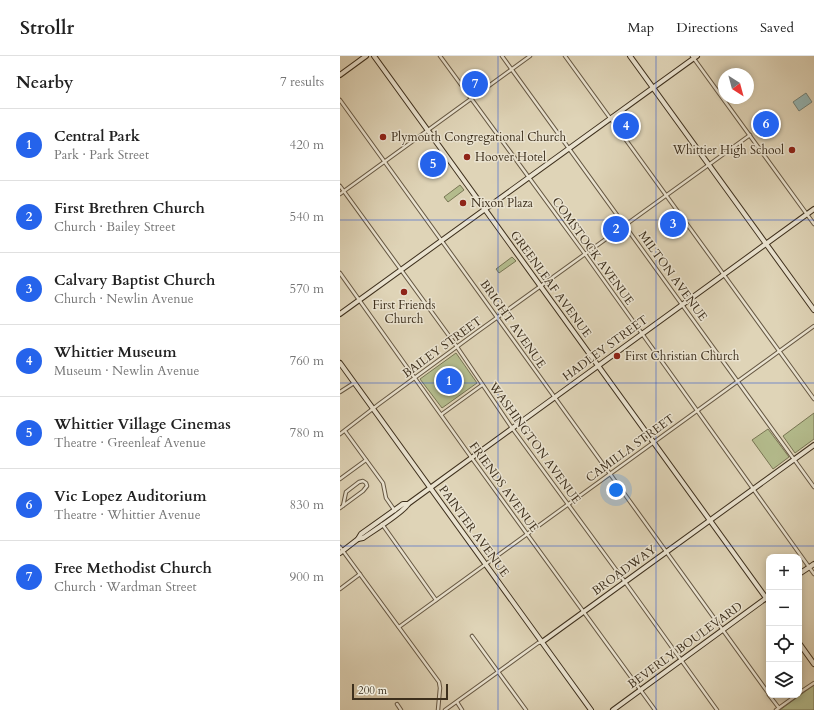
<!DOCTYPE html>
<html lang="en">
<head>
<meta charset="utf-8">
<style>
	:root { --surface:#fff; --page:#f6f6f6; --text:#222; --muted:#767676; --line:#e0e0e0; --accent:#2563eb }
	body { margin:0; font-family:Cardo,serif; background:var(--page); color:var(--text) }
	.controls { position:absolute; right:12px; bottom:12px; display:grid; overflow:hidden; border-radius:8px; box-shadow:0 2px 6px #0003 }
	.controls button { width:36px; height:36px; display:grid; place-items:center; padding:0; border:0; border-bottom:1px solid var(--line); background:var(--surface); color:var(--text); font:20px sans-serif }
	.compass { position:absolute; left:378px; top:12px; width:36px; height:36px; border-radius:50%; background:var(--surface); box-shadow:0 2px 6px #0003; rotate:144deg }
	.scale { position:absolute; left:12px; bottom:10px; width:96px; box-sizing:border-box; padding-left:4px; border:2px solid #3d2f1c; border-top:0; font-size:11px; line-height:14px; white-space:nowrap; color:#3d2f1c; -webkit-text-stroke:3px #eae3d0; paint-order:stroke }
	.you { position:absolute; left:276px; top:434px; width:14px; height:14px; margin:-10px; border:3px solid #fff; border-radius:50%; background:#1a73e8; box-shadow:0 0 0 6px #1a73e833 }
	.badge { display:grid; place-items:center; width:26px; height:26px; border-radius:50%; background:var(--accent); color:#fff; font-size:13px; font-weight:700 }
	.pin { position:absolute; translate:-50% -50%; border:2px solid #fff; box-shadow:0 1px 4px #0006 }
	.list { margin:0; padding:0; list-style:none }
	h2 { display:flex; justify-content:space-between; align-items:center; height:52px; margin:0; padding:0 16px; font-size:17px }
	h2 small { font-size:13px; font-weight:400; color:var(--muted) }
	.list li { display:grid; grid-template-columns:26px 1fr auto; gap:12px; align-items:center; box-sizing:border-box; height:72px; padding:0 16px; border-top:1px solid var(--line) }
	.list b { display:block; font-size:15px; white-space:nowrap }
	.list p { margin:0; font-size:13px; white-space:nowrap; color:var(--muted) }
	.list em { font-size:13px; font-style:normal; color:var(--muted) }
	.icon { flex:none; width:22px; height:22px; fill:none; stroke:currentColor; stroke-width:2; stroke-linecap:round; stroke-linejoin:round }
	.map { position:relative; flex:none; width:474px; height:654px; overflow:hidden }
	header { display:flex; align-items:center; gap:24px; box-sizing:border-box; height:56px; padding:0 20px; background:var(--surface); border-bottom:1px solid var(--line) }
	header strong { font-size:19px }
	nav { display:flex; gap:22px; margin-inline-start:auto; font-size:14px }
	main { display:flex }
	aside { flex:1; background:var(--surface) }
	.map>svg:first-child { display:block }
	.green { fill:#b4bc8d; stroke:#787654 }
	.water { fill:#95b7b6; stroke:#728178 }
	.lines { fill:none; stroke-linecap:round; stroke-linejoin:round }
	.street-casing { stroke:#665843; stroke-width:4.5 }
	.secondary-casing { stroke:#3d2f1c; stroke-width:6 }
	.street { stroke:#eae3d0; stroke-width:2.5 }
	.secondary { stroke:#eae3d0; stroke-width:4 }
	.grid { fill:none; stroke:#1d4ed8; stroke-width:1; stroke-opacity:0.55 }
	.poi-dot { fill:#8f2418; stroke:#eae3d0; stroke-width:1.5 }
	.labels { text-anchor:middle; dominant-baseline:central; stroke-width:3; stroke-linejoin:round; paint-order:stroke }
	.poi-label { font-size:12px; fill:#3d2f1c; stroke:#eae3d0; text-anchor:start }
	.street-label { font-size:12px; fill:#3d2f1c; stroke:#eae3d0 }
</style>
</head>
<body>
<header>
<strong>Strollr</strong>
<nav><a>Map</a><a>Directions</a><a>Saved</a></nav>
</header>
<main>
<aside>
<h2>Nearby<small>7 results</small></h2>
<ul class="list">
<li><span class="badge">1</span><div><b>Central Park</b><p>Park · Park Street</p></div><em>420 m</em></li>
<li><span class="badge">2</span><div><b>First Brethren Church</b><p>Church · Bailey Street</p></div><em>540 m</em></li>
<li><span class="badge">3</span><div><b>Calvary Baptist Church</b><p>Church · Newlin Avenue</p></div><em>570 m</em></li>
<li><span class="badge">4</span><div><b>Whittier Museum</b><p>Museum · Newlin Avenue</p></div><em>760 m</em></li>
<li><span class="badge">5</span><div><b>Whittier Village Cinemas</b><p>Theatre · Greenleaf Avenue</p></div><em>780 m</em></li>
<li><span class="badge">6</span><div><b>Vic Lopez Auditorium</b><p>Theatre · Whittier Avenue</p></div><em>830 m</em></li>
<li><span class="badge">7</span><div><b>Free Methodist Church</b><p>Church · Wardman Street</p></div><em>900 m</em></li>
</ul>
</aside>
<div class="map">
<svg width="474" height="654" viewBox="0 0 474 654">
	<rect width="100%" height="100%" fill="#dfd4b7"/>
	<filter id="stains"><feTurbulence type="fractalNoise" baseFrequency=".005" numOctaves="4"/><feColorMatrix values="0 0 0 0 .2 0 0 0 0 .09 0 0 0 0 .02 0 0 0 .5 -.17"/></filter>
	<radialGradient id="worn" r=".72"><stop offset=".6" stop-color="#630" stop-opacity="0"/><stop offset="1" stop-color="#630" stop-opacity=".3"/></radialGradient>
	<g class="green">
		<path d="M120,129L124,134L108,146L104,141Z"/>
		<path d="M172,201L176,205L159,217L156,213Z"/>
		<path d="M116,297L137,327L102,352L80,323Z"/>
		<path d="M474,357V383L455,397L443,380Z"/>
		<path d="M428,373L449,401L433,413L412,384Z"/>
		<path d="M474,629V654H440Z"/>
	</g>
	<path class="water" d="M466,37L472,46L459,55L453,46Z"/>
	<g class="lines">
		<defs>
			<g id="street">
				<path d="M100,0L245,198L474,518"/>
				<path d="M162,0L474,431"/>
				<path d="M225,0L474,343"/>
				<path d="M352,0L474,168"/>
				<path d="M0,44L429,638"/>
				<path d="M0,130L115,288L172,372L285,526L377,654"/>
				<path d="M0,138L190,0"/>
				<path d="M0,217L131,401L315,654"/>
				<path d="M0,336L14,327"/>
				<path d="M102,358L142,329"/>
				<path d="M5,375L43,427L46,442L55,455"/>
				<path d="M0,378L39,348L137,276L410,79"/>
				<path d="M0,423L26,404"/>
				<path d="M0,452L23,435L27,430L26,427L23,425L19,426L6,436L3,450"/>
				<path d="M42,468L96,544"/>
				<path d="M0,491L99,626L100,632L98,654"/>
				<path d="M0,533L20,518"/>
				<path d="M59,571L474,270"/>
				<path d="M132,580L186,654"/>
				<path d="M459,637L474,627"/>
				<path d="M429,639L439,652"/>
				<path d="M117,646L122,654"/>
				<path d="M57,648L61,654"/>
				<path d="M105,654L198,587L201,586"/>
				<path d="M436,654L457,639"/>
			</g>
			<g id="secondary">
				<path d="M34,0L429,546"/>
				<path d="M290,0L474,254"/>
				<path d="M0,19L26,0"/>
				<path d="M0,258L357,0"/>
				<path d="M0,307L251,654"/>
				<path d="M18,483L21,478L63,448H68"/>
				<path d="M0,497L18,483L23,482C33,475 64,456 68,448L474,153"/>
				<path d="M459,518L474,508"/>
				<path d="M202,586L474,389"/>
				<path d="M459,587L474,608"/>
				<path d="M273,654L429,540"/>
			</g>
		</defs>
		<use href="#street" class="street-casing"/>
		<use href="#secondary" class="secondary-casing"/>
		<use href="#street" class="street"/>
		<use href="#secondary" class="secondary"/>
	</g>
	<path class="grid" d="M158,0V654M316,0V654M0,164H474M0,327H474M0,490H474"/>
	<g class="poi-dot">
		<circle cx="43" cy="81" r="4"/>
		<circle cx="452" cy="94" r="4"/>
		<circle cx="127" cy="101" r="4"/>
		<circle cx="123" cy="147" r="4"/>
		<circle cx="64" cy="236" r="4"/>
		<circle cx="277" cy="300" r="4"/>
	</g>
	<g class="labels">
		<g class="poi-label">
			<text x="51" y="81">Plymouth Congregational Church</text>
			<text x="444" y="94" text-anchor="end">Whittier High School</text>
			<text x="135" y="101">Hoover Hotel</text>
			<text x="131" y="147">Nixon Plaza</text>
			<text x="64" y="249" text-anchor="middle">First Friends<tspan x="64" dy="14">Church</tspan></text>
			<text x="285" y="300">First Christian Church</text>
		</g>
		<g class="street-label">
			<text transform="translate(253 195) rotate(54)">COMSTOCK AVENUE</text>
			<text transform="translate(333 220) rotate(54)">MILTON AVENUE</text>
			<text transform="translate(211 228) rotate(54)">GREENLEAF AVENUE</text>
			<text transform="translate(173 268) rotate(55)">BRIGHT AVENUE</text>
			<text transform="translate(102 291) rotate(-36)">BAILEY STREET</text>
			<text transform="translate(265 292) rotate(-36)">HADLEY STREET</text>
			<text transform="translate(195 387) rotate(54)">WASHINGTON AVENUE</text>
			<text transform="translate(290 392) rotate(-36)">CAMILLA STREET</text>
			<text transform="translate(164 431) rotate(54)">FRIENDS AVENUE</text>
			<text transform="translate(134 475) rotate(54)">PAINTER AVENUE</text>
			<text transform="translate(284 514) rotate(-36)">BROADWAY</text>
			<text transform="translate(345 589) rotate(-36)">BEVERLY BOULEVARD</text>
		</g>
	</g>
	<rect width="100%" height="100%" filter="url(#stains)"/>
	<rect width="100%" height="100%" fill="url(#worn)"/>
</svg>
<div class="controls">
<button>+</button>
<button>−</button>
<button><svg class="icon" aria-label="locate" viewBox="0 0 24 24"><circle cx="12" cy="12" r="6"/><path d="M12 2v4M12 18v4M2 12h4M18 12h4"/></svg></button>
<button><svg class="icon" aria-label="layers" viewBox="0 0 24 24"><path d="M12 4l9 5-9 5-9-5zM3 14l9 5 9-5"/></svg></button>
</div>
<svg class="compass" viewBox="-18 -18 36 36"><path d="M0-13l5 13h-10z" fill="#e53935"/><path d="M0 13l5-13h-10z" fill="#767676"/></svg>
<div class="scale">200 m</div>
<div class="you"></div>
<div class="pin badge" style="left:109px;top:325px">1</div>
<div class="pin badge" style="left:276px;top:173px">2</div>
<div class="pin badge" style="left:333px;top:168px">3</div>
<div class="pin badge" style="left:286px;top:70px">4</div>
<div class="pin badge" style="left:93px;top:108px">5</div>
<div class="pin badge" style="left:426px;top:68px">6</div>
<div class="pin badge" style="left:135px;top:28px">7</div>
</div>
</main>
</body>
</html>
